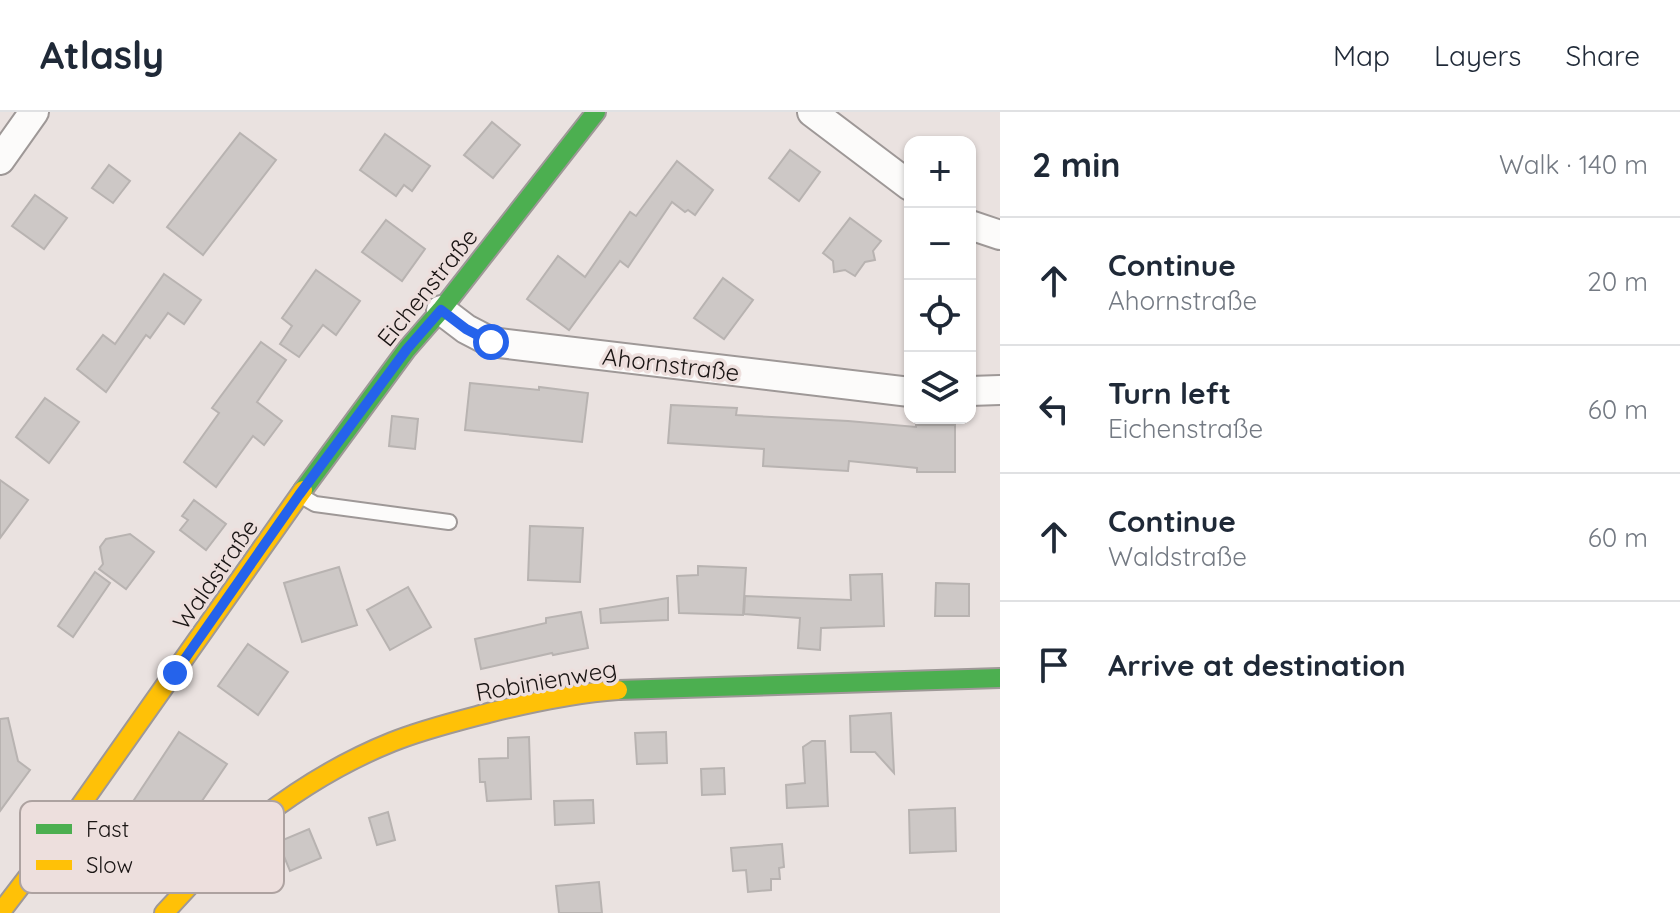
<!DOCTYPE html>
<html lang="en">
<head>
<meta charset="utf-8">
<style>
	:root { --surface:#fff; --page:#f2f2f3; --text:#1f2937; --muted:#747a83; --line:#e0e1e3 }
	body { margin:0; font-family:Quicksand,sans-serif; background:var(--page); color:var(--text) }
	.controls { position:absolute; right:24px; top:24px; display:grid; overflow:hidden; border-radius:16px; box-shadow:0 2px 6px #0004 }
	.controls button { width:72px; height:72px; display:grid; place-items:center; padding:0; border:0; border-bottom:2px solid var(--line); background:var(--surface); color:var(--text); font:40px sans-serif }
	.stop { position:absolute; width:24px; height:24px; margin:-18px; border:6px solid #2563eb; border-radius:50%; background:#fff }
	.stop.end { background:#2563eb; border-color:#fff; box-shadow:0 2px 8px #0008 }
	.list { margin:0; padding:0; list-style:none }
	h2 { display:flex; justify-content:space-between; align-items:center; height:104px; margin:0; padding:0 32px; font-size:34px }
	h2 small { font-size:26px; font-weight:400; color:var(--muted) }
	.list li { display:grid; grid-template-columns:52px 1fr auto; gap:24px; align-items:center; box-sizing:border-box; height:128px; padding:0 32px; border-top:2px solid var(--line) }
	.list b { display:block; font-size:30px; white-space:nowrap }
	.list p { margin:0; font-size:26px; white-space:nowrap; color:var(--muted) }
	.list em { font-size:26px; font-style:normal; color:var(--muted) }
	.icon { flex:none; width:44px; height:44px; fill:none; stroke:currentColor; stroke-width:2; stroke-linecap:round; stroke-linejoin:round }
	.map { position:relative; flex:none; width:1000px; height:801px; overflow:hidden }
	header { display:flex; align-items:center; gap:48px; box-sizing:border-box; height:112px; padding:0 40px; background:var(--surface); border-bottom:2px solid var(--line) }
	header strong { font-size:38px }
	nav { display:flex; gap:44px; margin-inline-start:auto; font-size:28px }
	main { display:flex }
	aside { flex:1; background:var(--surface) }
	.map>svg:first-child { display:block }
	.building { fill:#cdc8c6; stroke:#b8b3b1; stroke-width:2 }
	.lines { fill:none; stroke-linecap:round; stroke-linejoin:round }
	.lane-casing { stroke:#9e9897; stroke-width:18 }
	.street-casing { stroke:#9e9897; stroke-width:32 }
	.fast-casing { stroke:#9e9897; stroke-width:22 }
	.slow-casing { stroke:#9e9897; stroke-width:22 }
	.lane { stroke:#fcfbfa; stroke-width:14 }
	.street { stroke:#fcfbfa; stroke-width:28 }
	.fast { stroke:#4caf50; stroke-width:18 }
	.slow { stroke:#ffc107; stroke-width:18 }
	.route { stroke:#2563eb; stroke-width:10 }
	.labels { text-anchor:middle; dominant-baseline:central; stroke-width:7; stroke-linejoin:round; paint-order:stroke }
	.street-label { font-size:24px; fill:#191413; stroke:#eddfdd }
	.key { fill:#eddfdd; stroke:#ada2a0; stroke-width:2 }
	.key-label { font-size:22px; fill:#191413 }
</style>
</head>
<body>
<header>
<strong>Atlasly</strong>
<nav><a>Map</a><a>Layers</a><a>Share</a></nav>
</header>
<main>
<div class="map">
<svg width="1000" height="801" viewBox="0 0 1000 801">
	<rect width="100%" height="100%" fill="#eae2e0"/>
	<g class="building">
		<path d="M492,10L520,33L493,66L464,43Z"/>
		<path d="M240,21L276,48L203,143L167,115Z"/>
		<path d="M385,22L430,54L412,79L404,73L396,84L360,58Z"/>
		<path d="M790,38L820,60L799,89L769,66Z"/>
		<path d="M677,49L713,78L695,103L688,98L685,100L672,90L628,155L620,149L569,218L527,187L558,144L585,165L630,100L636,104Z"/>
		<path d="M109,53L130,69L113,91L92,76Z"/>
		<path d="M35,83L67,106L44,137L12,114Z"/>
		<path d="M850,106L881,129L873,139L875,148L865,150L855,164L845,158L834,160L833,149L823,141Z"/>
		<path d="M386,108L425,137L402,169L362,140Z"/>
		<path d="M316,158L360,189L336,223L323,213L299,245L280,232L292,214L282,206Z"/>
		<path d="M164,162L201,188L184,212L168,201L150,226L146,223L106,280L77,257L103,223L115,232Z"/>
		<path d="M723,166L753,188L724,227L694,206Z"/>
		<path d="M261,230L286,248L257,290L282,309L264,333L253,324L216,375L184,350L219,301L212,296Z"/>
		<path d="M470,271L539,278V275L588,281L582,330L465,318Z"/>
		<path d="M45,286L79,310L49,351L16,325Z"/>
		<path d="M671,293L737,296L736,303L848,309L916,315V313H955V360H917V356L849,349L848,359L763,354L764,337L668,331Z"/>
		<path d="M392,304L418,307L415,337L389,334Z"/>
		<path d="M0,368L28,388L0,426Z"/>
		<path d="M194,388L226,412L206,438L180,418L188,408L182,404Z"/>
		<path d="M530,414L583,416L580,470L528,468Z"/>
		<path d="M130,422L154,440L126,477L99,457L103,452L100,435L106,427Z"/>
		<path d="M698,454L746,456L743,503L679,501L677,464L698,463Z"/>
		<path d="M339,455L357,513L302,530L284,471Z"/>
		<path d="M95,460L110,471L73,525L58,514Z"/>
		<path d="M882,462L884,514L821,516L820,538L798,536L800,506L744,502L745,484L851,488L850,463Z"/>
		<path d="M936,471L969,472V504H935Z"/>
		<path d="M408,475L431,515L390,538L367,498Z"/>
		<path d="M668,486V508L601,511L600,497Z"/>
		<path d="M581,500L588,536L553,543L552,541L481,557L475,527L546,511V506Z"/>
		<path d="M248,532L288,560L258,603L218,574Z"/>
		<path d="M891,601L894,661L875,640H851L850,604Z"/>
		<path d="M8,606L18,649L30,658L0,699V607Z"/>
		<path d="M179,620L227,652L189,708L186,706L137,775L93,744L130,694Z"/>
		<path d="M666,620L667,651L637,652L635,621Z"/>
		<path d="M529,625L531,687L487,689L485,670H480L479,647L508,646V626Z"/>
		<path d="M812,629H825L828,694L787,696L786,673L805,671L803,635Z"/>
		<path d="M724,656L725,682L702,683L701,657Z"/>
		<path d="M593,688L594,711L555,713L554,689Z"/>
		<path d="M955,696L956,739L910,741L909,698Z"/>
		<path d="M388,700L395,728L377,733L369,706Z"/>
		<path d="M309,717L321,746L290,759L278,730Z"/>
		<path d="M782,732L784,755L779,756L780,767H771V778L748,780L746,758L733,759L731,736Z"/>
		<path d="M599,770L602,801H559L556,774Z"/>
	</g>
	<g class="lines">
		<defs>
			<path id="lane" d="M303,385L315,392L449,410"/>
			<g id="street">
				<path d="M812,0L910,74"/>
				<path d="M0,48L34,0"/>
				<path d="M970,113L1000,123"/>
				<path d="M441,198L466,217L491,230L910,280"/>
				<path d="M970,279L1000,278"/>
			</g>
			<g id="fast">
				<path d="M303,378L407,237L441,198L596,0"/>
				<path d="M618,578L1000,566"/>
			</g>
			<g id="slow">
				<path d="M0,801L59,724L303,378"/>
				<path d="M164,801C189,775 213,746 241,722C286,685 337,652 392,630C424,617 458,609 492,600C533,590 575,581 618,578"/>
			</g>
		</defs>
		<use href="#lane" class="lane-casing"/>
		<use href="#street" class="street-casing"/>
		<use href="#fast" class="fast-casing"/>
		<use href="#slow" class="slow-casing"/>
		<use href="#lane" class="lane"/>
		<use href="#street" class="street"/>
		<use href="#fast" class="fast"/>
		<use href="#slow" class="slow"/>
	</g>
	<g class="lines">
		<path class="route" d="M175,561L299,383L407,237L441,198L466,217L491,230"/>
	</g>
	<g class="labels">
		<g class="street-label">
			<text transform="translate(427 175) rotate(-51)">Eichenstraße</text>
			<text transform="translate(671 252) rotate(7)">Ahornstraße</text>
			<text transform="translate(215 462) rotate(-55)">Waldstraße</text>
			<text transform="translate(546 568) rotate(-10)">Robinienweg</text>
		</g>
	</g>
	<rect x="20" y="689" width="264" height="92" rx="12" class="key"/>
	<rect x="36" y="712" width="36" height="10" fill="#4caf50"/>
	<rect x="36" y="748" width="36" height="10" fill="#ffc107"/>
	<g class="key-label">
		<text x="86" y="725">Fast</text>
		<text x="86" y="761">Slow</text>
	</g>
</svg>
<div class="controls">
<button>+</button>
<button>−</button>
<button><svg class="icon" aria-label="locate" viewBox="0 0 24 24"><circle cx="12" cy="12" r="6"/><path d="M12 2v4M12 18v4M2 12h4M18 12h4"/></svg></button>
<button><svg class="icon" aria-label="layers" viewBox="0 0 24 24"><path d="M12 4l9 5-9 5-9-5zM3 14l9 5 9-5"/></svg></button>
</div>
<div class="stop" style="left:491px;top:230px"></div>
<div class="stop end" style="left:175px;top:561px"></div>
</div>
<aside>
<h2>2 min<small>Walk · 140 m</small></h2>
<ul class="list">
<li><svg class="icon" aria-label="ahead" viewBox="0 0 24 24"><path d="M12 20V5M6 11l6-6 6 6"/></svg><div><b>Continue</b><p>Ahornstraße</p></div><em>20 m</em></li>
<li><svg class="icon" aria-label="left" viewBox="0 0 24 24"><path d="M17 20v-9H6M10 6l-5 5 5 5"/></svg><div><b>Turn left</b><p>Eichenstraße</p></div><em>60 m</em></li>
<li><svg class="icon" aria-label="ahead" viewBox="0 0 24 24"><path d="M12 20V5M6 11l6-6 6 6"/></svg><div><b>Continue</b><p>Waldstraße</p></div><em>60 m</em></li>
<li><svg class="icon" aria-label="arrive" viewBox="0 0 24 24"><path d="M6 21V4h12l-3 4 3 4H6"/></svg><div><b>Arrive at destination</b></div></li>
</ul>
</aside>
</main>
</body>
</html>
